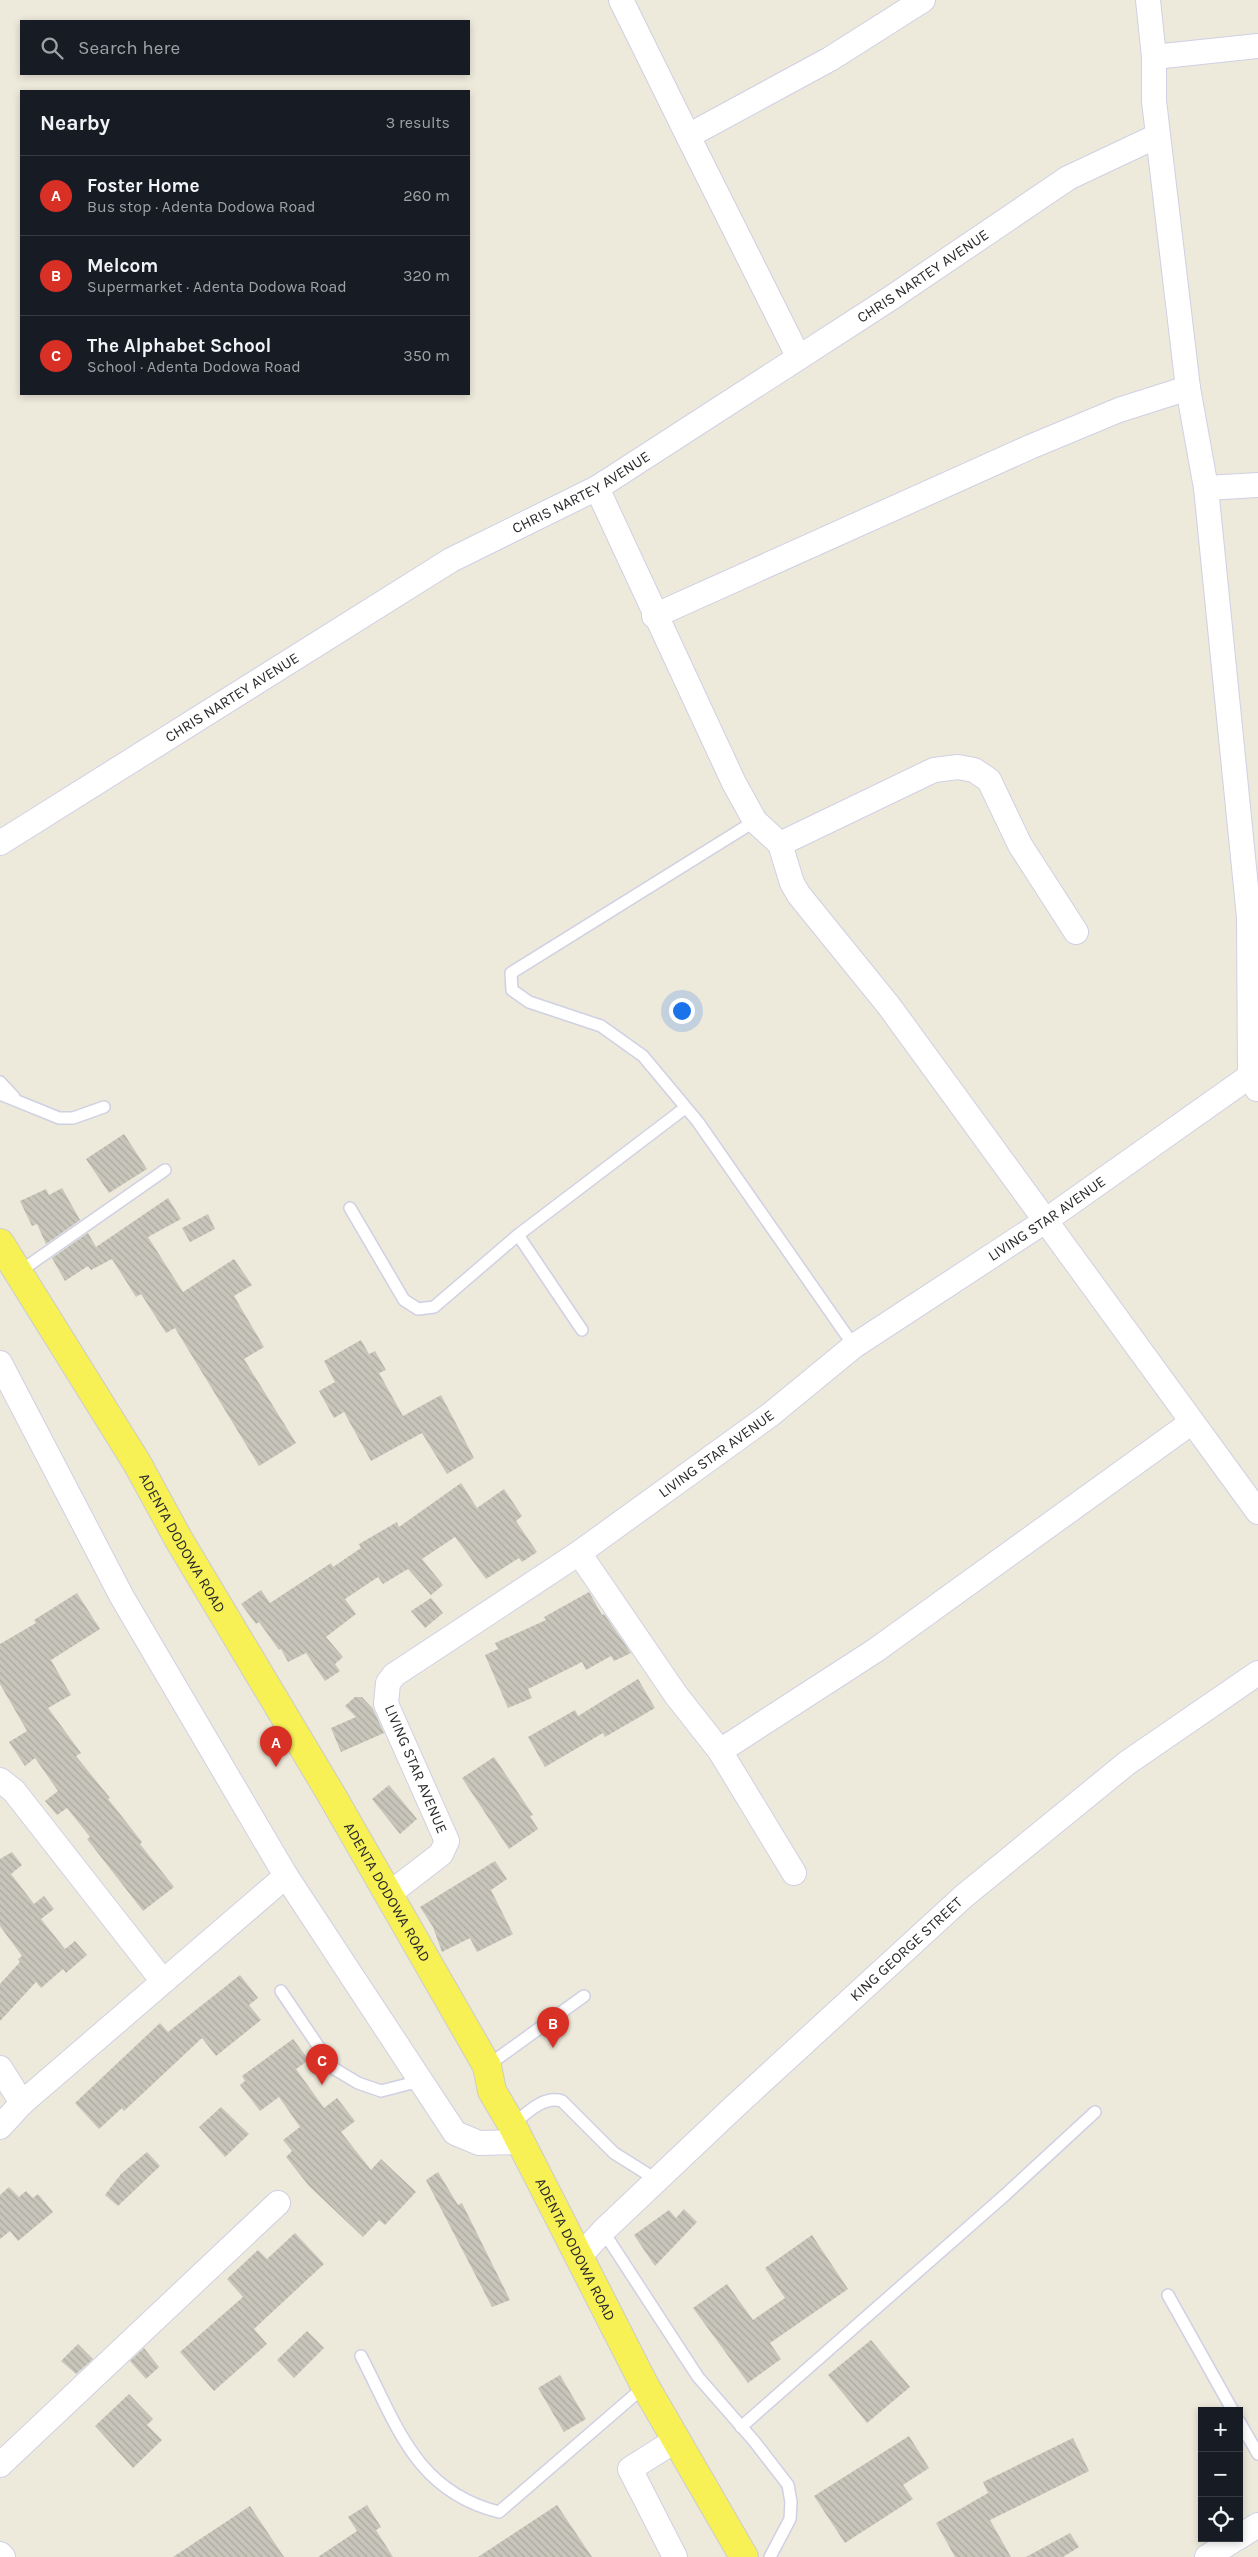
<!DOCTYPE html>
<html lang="en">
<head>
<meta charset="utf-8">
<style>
	:root { --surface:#171b24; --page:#20242c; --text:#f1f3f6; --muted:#9ea1a6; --line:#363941; --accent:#d93025 }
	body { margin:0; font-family:Karla,sans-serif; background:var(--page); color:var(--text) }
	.controls { position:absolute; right:15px; bottom:15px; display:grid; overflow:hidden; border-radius:0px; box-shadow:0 2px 8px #0003 }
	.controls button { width:45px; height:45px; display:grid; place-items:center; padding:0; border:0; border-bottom:1px solid var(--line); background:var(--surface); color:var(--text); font:25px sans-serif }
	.you { position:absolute; left:681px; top:1010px; width:18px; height:18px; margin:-12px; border:4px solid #fff; border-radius:50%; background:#1a73e8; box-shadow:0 0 0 8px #1a73e833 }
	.badge { display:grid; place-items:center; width:32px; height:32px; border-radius:50%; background:var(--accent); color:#fff; font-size:16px; font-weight:700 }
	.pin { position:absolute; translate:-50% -41px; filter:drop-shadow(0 1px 2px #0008) }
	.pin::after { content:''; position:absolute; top:26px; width:18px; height:15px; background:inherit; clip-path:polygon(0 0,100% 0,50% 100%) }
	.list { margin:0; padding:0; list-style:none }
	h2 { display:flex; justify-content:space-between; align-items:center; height:65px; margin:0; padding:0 20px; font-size:21px }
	h2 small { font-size:16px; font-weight:400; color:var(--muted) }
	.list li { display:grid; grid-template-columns:32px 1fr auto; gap:15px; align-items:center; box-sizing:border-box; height:80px; padding:0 20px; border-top:1px solid var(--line) }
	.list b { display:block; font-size:19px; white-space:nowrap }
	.list p { margin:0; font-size:16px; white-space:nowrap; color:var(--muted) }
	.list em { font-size:16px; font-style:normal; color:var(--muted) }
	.icon { flex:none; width:28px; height:28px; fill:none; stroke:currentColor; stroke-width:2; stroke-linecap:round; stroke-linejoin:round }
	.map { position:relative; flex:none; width:1258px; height:2557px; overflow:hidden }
	.search { position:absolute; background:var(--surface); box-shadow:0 2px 8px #0003; left:20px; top:20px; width:450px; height:55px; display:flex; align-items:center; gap:12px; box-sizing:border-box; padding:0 18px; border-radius:0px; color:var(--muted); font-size:19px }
	.panel { position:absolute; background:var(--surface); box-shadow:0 2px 8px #0003; left:20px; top:90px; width:450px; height:305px; border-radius:0px }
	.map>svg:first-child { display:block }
	.building { fill:url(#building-back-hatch) }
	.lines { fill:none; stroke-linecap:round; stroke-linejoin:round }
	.lane-casing { stroke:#d0d0e4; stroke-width:14 }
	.street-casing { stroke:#d0d0e4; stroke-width:26 }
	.primary-casing { stroke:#ccc; stroke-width:30 }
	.lane { stroke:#fff; stroke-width:11 }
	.street { stroke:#fff; stroke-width:24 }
	.primary { stroke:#f8f155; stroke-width:28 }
	.labels { text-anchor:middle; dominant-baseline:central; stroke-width:4.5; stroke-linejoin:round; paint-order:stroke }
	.street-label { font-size:15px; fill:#2a2a2a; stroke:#fff }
</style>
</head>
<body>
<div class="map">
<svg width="1258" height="2557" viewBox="0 0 1258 2557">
	<defs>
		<pattern id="building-back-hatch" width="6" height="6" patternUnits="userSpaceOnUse" patternTransform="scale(1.25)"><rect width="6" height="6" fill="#c8c5bb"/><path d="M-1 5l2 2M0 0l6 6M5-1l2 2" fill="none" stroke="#aca9a1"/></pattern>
	</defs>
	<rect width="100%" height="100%" fill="#ede9db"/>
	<g class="building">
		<path d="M124,1134L147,1169L109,1193L86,1159Z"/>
		<path d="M62,1188L80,1220L46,1244L37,1224L32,1226L20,1201L46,1189L49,1195Z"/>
		<path d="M168,1198L181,1219L148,1237L183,1292L234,1259L252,1285L234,1296L264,1347L244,1359L296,1443L259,1466L175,1328L166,1333L141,1294L136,1297L112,1259L91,1270L88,1266L65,1281L52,1258L88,1233L96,1247Z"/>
		<path d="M208,1214L215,1229L190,1242L182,1228Z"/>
		<path d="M361,1340L369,1354L375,1351L386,1370L379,1373L403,1416L441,1395L474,1458L447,1474L422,1433L371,1461L344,1412L334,1418L319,1391L335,1382L324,1361Z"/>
		<path d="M461,1483L477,1508L504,1489L522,1516L516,1521L537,1552L522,1562L519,1558L486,1579L455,1537L422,1559L443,1585L431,1595L408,1569L383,1584L378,1577L345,1599L356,1614L326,1637L343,1657L335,1664L340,1671L325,1681L306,1653L288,1662L281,1649L279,1650L259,1622L256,1624L241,1604L261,1590L270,1603L331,1563L333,1567L361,1548L359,1544L397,1522L399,1527Z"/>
		<path d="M589,1592L602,1615L604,1614L631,1653L614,1661L611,1656L586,1670L582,1662L528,1689L532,1698L508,1708L485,1655L498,1649L495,1643L546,1620L544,1617Z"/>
		<path d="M77,1593L100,1629L51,1660L71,1695L48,1708L81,1753L76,1756L110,1798L108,1799L142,1842L140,1844L174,1887L143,1911L87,1839L90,1837L67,1808L57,1815L45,1801L58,1791L35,1758L25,1766L9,1742L27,1731L0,1684V1644L36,1623L34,1620Z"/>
		<path d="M431,1598L443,1613L425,1628L411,1611Z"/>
		<path d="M638,1679L655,1708L605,1737L603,1733L545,1767L528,1737L575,1710L578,1716Z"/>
		<path d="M355,1697H362L373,1709L384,1733L341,1752L331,1728L356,1717L345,1706Z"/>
		<path d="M494,1757L533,1815L530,1816L538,1829L509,1849L462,1778Z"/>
		<path d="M389,1785L417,1819L400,1834L372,1799Z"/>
		<path d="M12,1852L22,1865L11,1874L34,1904L44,1896L54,1909L41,1919L65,1949L75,1941L87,1955L66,1973L63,1969L41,1988L36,1982L0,2021V1984L20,1962L18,1959L22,1956L0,1926V1859Z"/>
		<path d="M495,1861L507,1879L491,1890L513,1934L477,1952L470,1938L442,1952L433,1927L420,1907Z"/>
		<path d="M240,1975L258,1998L249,2005L261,2020L216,2056L202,2038L124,2111L122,2108L99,2129L75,2103L160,2023L168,2032Z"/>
		<path d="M293,2039L309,2060L296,2069L324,2108L337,2098L355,2121L341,2132L371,2170L381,2159L416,2192L385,2225L379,2220L363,2237L309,2186L286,2157L292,2151L283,2140L300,2127L279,2097L260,2111L240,2085L245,2081L242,2076Z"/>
		<path d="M221,2107L249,2134L225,2157L199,2127Z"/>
		<path d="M147,2152L160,2166L118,2206L105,2195L121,2174Z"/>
		<path d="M438,2172L458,2205L462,2203L510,2300L492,2307L426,2180Z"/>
		<path d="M9,2187L19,2197L26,2191L33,2198L38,2194L53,2212L18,2241L10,2231L0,2239V2195Z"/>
		<path d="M684,2209L697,2222L655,2266L634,2235L669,2210L676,2218Z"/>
		<path d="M295,2233L324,2264L254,2329L267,2344L214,2391L180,2352L243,2297L227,2279L258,2250L267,2259Z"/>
		<path d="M812,2235L848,2289L770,2343L781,2359L748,2383L693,2308L727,2284L753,2320L785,2298L765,2268Z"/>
		<path d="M307,2331L324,2348L294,2378L277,2360Z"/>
		<path d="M871,2340L910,2387L867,2423L828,2375Z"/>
		<path d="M78,2344L93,2359L76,2374L61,2361Z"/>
		<path d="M144,2348L159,2367L146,2379L130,2361Z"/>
		<path d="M560,2375L586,2419L564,2432L538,2388Z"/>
		<path d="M129,2394L153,2419L147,2425L162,2440L133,2468L95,2426Z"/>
		<path d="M909,2436L929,2468L903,2485L913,2499L845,2543L814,2496Z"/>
		<path d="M1073,2438L1089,2471L990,2520L1011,2557H955L936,2523L988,2493L983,2482Z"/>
		<path d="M367,2505L381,2527L376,2530L393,2557H318L357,2531L348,2517Z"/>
		<path d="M557,2505L592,2557H478Z"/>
		<path d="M250,2506L284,2557H173Z"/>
		<path d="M1070,2533L1079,2547L1063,2557H1026Z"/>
	</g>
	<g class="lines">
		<defs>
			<g id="lane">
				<path d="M755,821L511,973L512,990L529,1002L601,1026L643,1056L698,1122L854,1346"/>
				<path d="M0,1082L14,1097"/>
				<path d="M0,1094L59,1118H73L104,1107"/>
				<path d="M350,1208L404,1300L418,1309L434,1307L518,1235L685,1108"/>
				<path d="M518,1235L582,1330"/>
				<path d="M19,1272L165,1170"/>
				<path d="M281,1991L333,2068L358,2083L381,2091L420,2081"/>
				<path d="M487,2066L584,1996"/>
				<path d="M512,2125C526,2114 543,2095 562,2101L614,2153L657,2180"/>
				<path d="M603,2231L698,2377L754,2441L788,2485L791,2502L790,2519L770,2557"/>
				<path d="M1168,2295L1233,2411"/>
				<path d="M361,2356C397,2425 415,2491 499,2512L645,2386"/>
				<path d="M1239,2421L1258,2454"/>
				<path d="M741,2427L1005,2195L1095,2112"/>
			</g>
			<g id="street">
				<path d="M621,0L688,136"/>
				<path d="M1148,0L1154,57V101L1188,388L1206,488L1249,917L1250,1076L1257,1089"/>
				<path d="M1154,57L1258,46"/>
				<path d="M798,356L688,136L830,59L923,0"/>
				<path d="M597,488L734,783L755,821L780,844L792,883L799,895L889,1006L1258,1512"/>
				<path d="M1206,488L1258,485"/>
				<path d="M654,616L1030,447L1119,410L1188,388"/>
				<path id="s1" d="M0,843L451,560L597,488L891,298L1068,178L1157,136"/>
				<path d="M780,844L934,770L958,767L974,770L989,780L1020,845L1076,932"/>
				<path d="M0,1363L122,1597L286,1876L22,2103L0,2127"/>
				<path d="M579,1553L676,1695L720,1751L794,1873"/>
				<path d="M720,1751L876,1650L1192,1422"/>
				<path d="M0,1780L14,1791L162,1980"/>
				<path d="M286,1876L455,2133L479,2143L520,2142"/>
				<path id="s2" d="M389,1894L441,1854L447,1841L386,1704L388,1683L394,1675L579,1553L770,1415L854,1346L1045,1221L1250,1076"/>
				<path d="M0,2068L22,2103"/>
				<path id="s3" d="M580,2256L603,2231L734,2107L964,1896L1127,1763L1258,1673"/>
				<path d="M0,2465L278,2203"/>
				<path d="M1239,2537L1258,2525"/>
				<path d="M0,2554L3,2557"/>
				<path d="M675,2557L630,2469L676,2440"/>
				<path d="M1207,2557L1237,2538"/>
			</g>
			<g id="primary">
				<path id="s4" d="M0,1243L137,1463L179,1540L331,1794L487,2066L492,2091L512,2125L645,2386L744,2557"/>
			</g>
		</defs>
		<use href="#lane" class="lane-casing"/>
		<use href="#street" class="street-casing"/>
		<use href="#primary" class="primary-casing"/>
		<use href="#lane" class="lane"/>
		<use href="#street" class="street"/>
		<use href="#primary" class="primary"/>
	</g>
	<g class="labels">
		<g class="street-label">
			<text stroke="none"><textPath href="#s1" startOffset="1084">CHRIS NARTEY AVENUE</textPath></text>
			<text stroke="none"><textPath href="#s1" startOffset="679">CHRIS NARTEY AVENUE</textPath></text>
			<text stroke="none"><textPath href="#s1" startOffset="274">CHRIS NARTEY AVENUE</textPath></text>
			<text stroke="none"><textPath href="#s2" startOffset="1058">LIVING STAR AVENUE</textPath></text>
			<text stroke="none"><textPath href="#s2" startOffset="652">LIVING STAR AVENUE</textPath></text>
			<text stroke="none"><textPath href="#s4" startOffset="351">ADENTA DODOWA ROAD</textPath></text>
			<text transform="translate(416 1769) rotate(67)">LIVING STAR AVENUE</text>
			<text stroke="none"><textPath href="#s4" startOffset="756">ADENTA DODOWA ROAD</textPath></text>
			<text stroke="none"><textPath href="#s3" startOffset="448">KING GEORGE STREET</textPath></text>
			<text stroke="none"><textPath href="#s4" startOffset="1161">ADENTA DODOWA ROAD</textPath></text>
		</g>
	</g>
</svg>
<div class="controls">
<button>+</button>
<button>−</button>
<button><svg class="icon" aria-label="locate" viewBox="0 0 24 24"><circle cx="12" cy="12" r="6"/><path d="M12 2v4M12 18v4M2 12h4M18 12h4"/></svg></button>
</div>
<div class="you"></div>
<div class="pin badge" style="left:276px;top:1767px">A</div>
<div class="pin badge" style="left:553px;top:2048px">B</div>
<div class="pin badge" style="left:322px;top:2085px">C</div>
<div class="search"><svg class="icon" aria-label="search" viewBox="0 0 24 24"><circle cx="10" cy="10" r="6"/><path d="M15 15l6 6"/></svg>Search here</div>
<section class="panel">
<h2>Nearby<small>3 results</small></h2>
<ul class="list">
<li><span class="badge">A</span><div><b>Foster Home</b><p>Bus stop · Adenta Dodowa Road</p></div><em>260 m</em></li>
<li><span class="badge">B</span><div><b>Melcom</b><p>Supermarket · Adenta Dodowa Road</p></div><em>320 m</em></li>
<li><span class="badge">C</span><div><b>The Alphabet School</b><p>School · Adenta Dodowa Road</p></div><em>350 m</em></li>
</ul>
</section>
</div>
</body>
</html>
